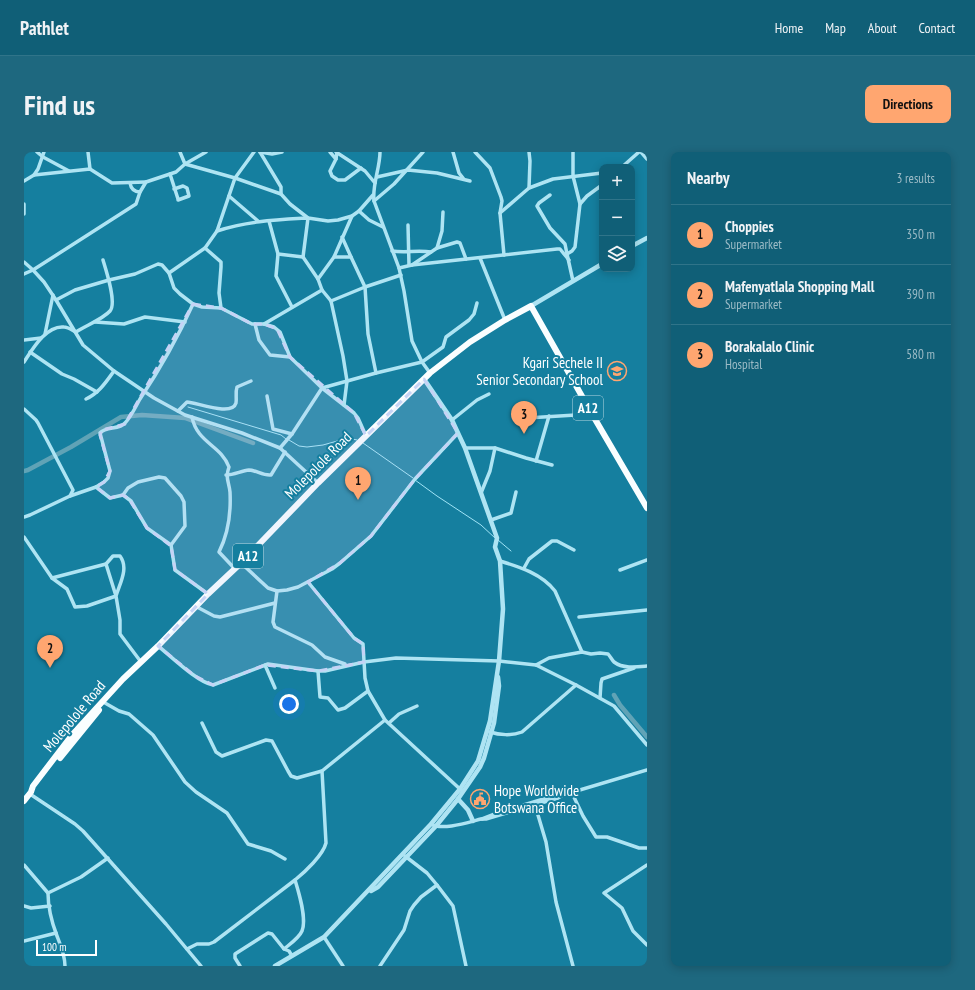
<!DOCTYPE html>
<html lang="en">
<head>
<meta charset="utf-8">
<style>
	:root { --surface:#105f77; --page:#1e687f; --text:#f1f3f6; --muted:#9cbbc6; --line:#307489; --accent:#ffa670 }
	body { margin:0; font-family:"PT Sans Narrow",sans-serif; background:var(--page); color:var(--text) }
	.controls { position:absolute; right:12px; top:12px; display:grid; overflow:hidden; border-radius:8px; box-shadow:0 2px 10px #0003 }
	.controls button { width:36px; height:36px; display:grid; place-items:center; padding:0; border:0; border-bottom:1px solid var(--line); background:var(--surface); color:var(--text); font:20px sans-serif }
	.scale { position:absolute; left:12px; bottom:10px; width:61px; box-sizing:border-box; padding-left:4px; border:2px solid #fff; border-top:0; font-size:11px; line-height:14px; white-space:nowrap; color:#fff; -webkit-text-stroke:3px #157f9f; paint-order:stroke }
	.you { position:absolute; left:265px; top:552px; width:14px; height:14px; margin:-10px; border:3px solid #fff; border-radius:50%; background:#1a73e8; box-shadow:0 0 0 6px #1a73e833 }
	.badge { display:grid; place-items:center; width:26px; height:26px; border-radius:50%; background:var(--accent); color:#111; font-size:13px; font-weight:700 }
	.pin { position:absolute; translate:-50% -33px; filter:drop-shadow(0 1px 2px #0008) }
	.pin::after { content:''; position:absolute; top:21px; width:14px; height:12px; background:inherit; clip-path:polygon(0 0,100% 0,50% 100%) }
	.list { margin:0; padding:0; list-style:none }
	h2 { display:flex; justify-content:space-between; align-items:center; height:52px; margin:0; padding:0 16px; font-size:17px }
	h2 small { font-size:13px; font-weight:400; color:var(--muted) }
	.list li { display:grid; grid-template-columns:26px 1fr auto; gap:12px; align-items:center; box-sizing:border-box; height:60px; padding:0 16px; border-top:1px solid var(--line) }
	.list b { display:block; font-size:15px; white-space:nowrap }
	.list p { margin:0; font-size:13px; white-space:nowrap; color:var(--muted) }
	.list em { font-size:13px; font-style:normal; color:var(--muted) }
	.icon { flex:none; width:22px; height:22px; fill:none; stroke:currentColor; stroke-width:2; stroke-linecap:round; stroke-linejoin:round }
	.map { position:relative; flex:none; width:623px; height:814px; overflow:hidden; border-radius:8px }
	header { display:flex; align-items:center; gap:24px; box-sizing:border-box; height:56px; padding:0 20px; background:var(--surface); border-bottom:1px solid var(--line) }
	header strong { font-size:19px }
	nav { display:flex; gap:22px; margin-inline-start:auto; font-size:14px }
	.intro { display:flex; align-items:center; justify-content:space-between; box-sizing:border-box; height:96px; padding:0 24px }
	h1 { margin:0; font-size:28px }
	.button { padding:10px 18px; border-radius:8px; background:var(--accent); color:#111; font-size:14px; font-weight:700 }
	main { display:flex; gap:24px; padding:0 24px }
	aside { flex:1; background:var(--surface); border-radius:8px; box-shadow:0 2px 10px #0003 }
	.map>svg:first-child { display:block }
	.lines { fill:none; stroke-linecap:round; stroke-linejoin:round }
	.stream { stroke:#a0e4f6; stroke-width:1 }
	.canal { stroke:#60a3b6; stroke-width:4.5 }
	.minor { stroke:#aee4f3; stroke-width:3.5 }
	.tertiary { stroke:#aee4f3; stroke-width:4.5 }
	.primary { stroke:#fafeff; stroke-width:6 }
	.marked { fill:#c6d3f5; fill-opacity:0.2; stroke:#c6d3f5; stroke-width:3; stroke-dasharray:8 5; stroke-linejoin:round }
	.labels { text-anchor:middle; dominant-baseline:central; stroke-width:4; stroke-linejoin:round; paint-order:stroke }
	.shield { fill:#157f9f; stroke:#b9d9e2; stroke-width:1 }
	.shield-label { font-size:14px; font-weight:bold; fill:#fff }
	.poi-label { font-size:15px; fill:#fff; stroke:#157f9f; text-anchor:end }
	.street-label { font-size:15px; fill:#fff; stroke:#157f9f }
</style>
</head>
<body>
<header>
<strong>Pathlet</strong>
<nav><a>Home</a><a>Map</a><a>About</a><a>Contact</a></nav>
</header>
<div class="intro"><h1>Find us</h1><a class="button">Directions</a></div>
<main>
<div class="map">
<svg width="623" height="814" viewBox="0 0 623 814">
	<rect width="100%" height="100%" fill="#157f9f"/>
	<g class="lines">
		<g class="stream">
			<path d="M164,255L257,283L262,287"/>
			<path d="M265,288L275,294L283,295L299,293L324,286L333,288"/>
			<path d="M339,291L389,326"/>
			<path d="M391,328L413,344L457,373L471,386"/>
			<path d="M474,388L487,399"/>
		</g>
		<g class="canal">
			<path d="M0,319L4,318L47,295L97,265L118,263L161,266L229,291"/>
			<path d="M590,543L596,553L623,585"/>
		</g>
		<g class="minor">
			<path d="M13,0L19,5L45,19"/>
			<path d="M64,0L66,17"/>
			<path d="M156,0L161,12"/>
			<path d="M236,0L257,35V42L266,52L284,66L304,69L314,68L328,64L335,59L349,43"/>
			<path d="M236,0L248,2L258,0"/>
			<path d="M306,0L312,7"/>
			<path d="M312,0L341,19L351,31"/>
			<path d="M313,0L312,7L306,19L308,24L314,28H321L337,16"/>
			<path d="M356,0C356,16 348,33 350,49L375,116L380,139L388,189L398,210L406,221"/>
			<path d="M429,0L435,21L439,26"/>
			<path d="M451,0L466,16L477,45L478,49L476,61L480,103"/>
			<path d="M617,0L623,7"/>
			<path d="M161,12L211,26L257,42"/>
			<path d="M598,15L615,0"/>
			<path d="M146,22L154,47V48L165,44L163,36L159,34L150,37"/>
			<path d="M10,23L14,17L20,0"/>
			<path d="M353,25L384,18L413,21L446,29"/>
			<path d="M0,29L10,23L66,17L88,31L122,30"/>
			<path d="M106,31C107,37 110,40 116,40"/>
			<path d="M505,36L506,9L505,0"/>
			<path d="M526,43L515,51L513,54L526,76L541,92L543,102"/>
			<path d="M205,44L234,69"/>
			<path d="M350,49L370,32L399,0"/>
			<path d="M0,52V62"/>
			<path d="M556,52L563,44L578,33"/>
			<path d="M335,59L345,68L359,75"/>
			<path d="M476,61L505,36L529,27L578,21"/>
			<path d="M245,69L254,102L279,105"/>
			<path d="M384,73L385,113"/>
			<path d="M193,79C225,69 251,68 284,66L279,105L294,127L298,138L307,149L319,204L323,229L320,253"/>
			<path d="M318,85L327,105"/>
			<path d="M181,96L197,110V115L195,141L197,156"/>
			<path d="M413,96L418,79L419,60"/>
			<path d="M368,99C381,101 394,98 407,100"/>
			<path d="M254,102L252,124L268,155"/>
			<path d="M310,105H327L341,135L344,182L352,221"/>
			<path d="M456,106L481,168"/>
			<path d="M0,110L9,118L20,130L32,148L59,193L90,219L130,246L161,263L218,281L256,296L294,331"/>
			<path d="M388,113L533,97H536L545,108"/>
			<path d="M375,116L388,113L413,96L433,90L436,91L442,107"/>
			<path d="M145,121L181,96L193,79L211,26L230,0"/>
			<path d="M0,122L9,118L112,52L116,40L122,30L152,20L161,12L182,0"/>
			<path d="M294,127L310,105L328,64"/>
			<path d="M549,129L543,102L548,99L551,95L556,52L549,24V0"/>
			<path d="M32,148L51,138L85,128L111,122L134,112L138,113L145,121L150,136L156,142L169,152L178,155L197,156L228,172H240L250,175L256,180L266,205L298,236L330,261L334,266L342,284"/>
			<path d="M307,149L341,135L377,123"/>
			<path d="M71,170L100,172L121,165L161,170"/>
			<path d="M231,172L235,188L246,203L266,205"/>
			<path d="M240,172L298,138"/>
			<path d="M21,182L29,143"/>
			<path d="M0,188L17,186"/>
			<path d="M6,200L38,222L50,227L73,240"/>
			<path d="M0,210C8,198 22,173 40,175C44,175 48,178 52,180C61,174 79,167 86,159C93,151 82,118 79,108"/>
			<path d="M243,244L249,277L268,282"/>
			<path d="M62,247C75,241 82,230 90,219"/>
			<path d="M0,257L12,268L14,271L49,338L46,344"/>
			<path d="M154,259L163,250C172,250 208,265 212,251C213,246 211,241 213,235L227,229"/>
			<path d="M168,265C173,291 197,293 205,315C201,326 205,330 206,340C207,359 204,382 195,400L211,417"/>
			<path d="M503,266L568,262"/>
			<path d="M428,268L453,248L465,242"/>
			<path d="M256,296L268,282L298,236L352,221L398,210L419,195L422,185L445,168L450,162L453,151"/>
			<path d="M441,296H471L502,306L528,313"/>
			<path d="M512,309L525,264"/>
			<path d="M202,323C210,323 217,319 225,318C232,318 239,324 247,323L261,300"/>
			<path d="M72,335L86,346L99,343L107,349L123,376L147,393L151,418L184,442"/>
			<path d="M457,341L466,319L471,296"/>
			<path d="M99,343L104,336L114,330L135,325L141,326L157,344L160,350L161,374L147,393"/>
			<path d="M0,365L6,363L46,344L72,335L80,330L84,326L86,319L76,281C82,274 95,278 101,271C107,265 112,254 116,247C136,217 154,185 169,152"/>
			<path d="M467,368L487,361L492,340"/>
			<path d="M0,385L28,426L43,437L51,455L63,454L92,444C96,431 105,416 96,404H89L82,412L92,444L96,468V482L117,510"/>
			<path d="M476,409C496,415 518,422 531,439L558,500"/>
			<path d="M217,411L244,436L253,439L263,438L274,435L308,417L316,411L347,384L391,327L434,281"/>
			<path d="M500,416L505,407L528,389H533L550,398"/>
			<path d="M596,418L623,408"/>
			<path d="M28,426L82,412"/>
			<path d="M284,430L330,486L339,492L341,526L344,539L361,568L437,638"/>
			<path d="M253,439L249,470L251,475L288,493L301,505L321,512"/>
			<path d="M173,455L190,464L196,465L251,451"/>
			<path d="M555,465L623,458"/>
			<path d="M134,494C148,505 173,530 189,533L244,512L294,519H301L340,510L372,506L475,509L512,513L552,533L590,554L623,593"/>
			<path d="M241,513L251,536"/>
			<path d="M512,513L525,506L558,500L567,502L576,501L584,502C586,504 588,508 590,510C599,517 613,515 623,514"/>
			<path d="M294,519L296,545L304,546L314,558L321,556L344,539"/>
			<path d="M576,546L577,531L578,527L610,516"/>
			<path d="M81,551L95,559L105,562L129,583L161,630L172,640L203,661L224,692L247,699L261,707"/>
			<path d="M178,571L192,600L198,604L242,588L248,589L264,619L267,624L273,626L298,619L361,568"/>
			<path d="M365,571L375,562L393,554"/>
			<path d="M466,580C475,583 488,584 498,580L552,533"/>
			<path d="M548,641L559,664L572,685H583L615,696H623"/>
			<path d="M6,642L51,672L59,679L142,772L177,814"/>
			<path d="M511,653L522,690L532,750L549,814"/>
			<path d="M458,667L476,660L533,643H538"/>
			<path d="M407,672C418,679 445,670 457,667H462L534,646L539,643L623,618"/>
			<path d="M0,713L24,741C24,755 28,771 33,784C37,794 41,803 41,814"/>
			<path d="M623,713L580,741L598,756L609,779L623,793"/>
			<path d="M413,733L429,754L442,814"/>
			<path d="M24,741L57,725L84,706"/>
			<path d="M0,754L7,756L26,754"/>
			<path d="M300,785L319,814"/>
			<path d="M0,789L32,781"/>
			<path d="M163,797L173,792H185L190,790L271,728"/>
			<path d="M268,804L265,799L260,797C266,792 275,786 278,779C283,767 275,741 271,728C281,720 299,703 302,691L298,619"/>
			<path d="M216,814L211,806V802L244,781L248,782L260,797"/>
			<path d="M356,814L380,778L386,759L390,753L397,745L413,733L403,721L381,704"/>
		</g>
		<g class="tertiary">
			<path d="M608,94L623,86"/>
			<path d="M507,154L578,112"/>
			<path d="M434,647L444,658L449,669"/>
			<path d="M347,739L354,735L412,674L434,647L456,615L460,606L470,571L475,534L474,525"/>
			<path d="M251,814L300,785L407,672L436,637L454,609L466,569L475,509L479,457L476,409L471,395L473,386L441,296L434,281L428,268L400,227"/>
		</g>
		<g class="primary">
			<path d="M36,606L75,558"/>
			<path d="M0,649L7,640L9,634L48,583L99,527L134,494L184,442L217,411L294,331L406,221L446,190L481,168L507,154L568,262L623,356"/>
		</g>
	</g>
	<path class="marked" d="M169,152L197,156L228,172H240L253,177L266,205L330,261L342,284L400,227L434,281L391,327L347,384L316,411L284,430L330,486L339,492L340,510L294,519L241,513L189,533L171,524L134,494L184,442L151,418L147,394L123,376L105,347L99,343L86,346L72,335L80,330L86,319L76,283L78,278L101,272Z"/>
	<defs>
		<symbol id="school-ring" viewBox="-11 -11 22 22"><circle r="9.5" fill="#157f9f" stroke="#ffa670" stroke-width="1.5"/><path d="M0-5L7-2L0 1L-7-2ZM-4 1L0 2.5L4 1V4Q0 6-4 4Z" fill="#ffa670"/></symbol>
		<symbol id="civic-ring" viewBox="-11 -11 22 22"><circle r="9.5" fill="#157f9f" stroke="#ffa670" stroke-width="1.5"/><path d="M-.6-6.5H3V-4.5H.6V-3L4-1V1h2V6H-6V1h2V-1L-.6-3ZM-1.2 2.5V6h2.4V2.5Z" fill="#ffa670"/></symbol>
	</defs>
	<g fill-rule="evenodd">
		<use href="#school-ring" x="582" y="208" width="22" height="22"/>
		<use href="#civic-ring" x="445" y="636" width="22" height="22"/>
	</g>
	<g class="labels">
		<g class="shield">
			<rect x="549" y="244" width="30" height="24" rx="3"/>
			<rect x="209" y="392" width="30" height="24" rx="3"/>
		</g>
		<g class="shield-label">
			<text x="564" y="256">A12</text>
			<text x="224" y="404">A12</text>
		</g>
		<g class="poi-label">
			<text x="579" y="210">Kgari Sechele II<tspan x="579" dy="17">Senior Secondary School</tspan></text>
			<text x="470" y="638" text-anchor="start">Hope Worldwide<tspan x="470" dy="17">Botswana Office</tspan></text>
		</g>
		<g class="street-label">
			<text transform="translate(294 313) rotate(-45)">Molepolole Road</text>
			<text transform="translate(50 564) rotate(-50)">Molepolole Road</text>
		</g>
	</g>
</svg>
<div class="controls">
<button>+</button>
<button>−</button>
<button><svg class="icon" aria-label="layers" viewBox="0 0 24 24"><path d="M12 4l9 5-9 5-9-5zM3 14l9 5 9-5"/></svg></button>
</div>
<div class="scale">100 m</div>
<div class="you"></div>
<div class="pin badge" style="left:334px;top:348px">1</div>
<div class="pin badge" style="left:26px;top:516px">2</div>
<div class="pin badge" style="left:500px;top:282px">3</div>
</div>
<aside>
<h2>Nearby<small>3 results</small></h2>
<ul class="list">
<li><span class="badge">1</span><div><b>Choppies</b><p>Supermarket</p></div><em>350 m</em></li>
<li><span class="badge">2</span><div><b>Mafenyatlala Shopping Mall</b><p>Supermarket</p></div><em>390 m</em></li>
<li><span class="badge">3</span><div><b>Borakalalo Clinic</b><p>Hospital</p></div><em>580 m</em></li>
</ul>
</aside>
</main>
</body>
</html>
